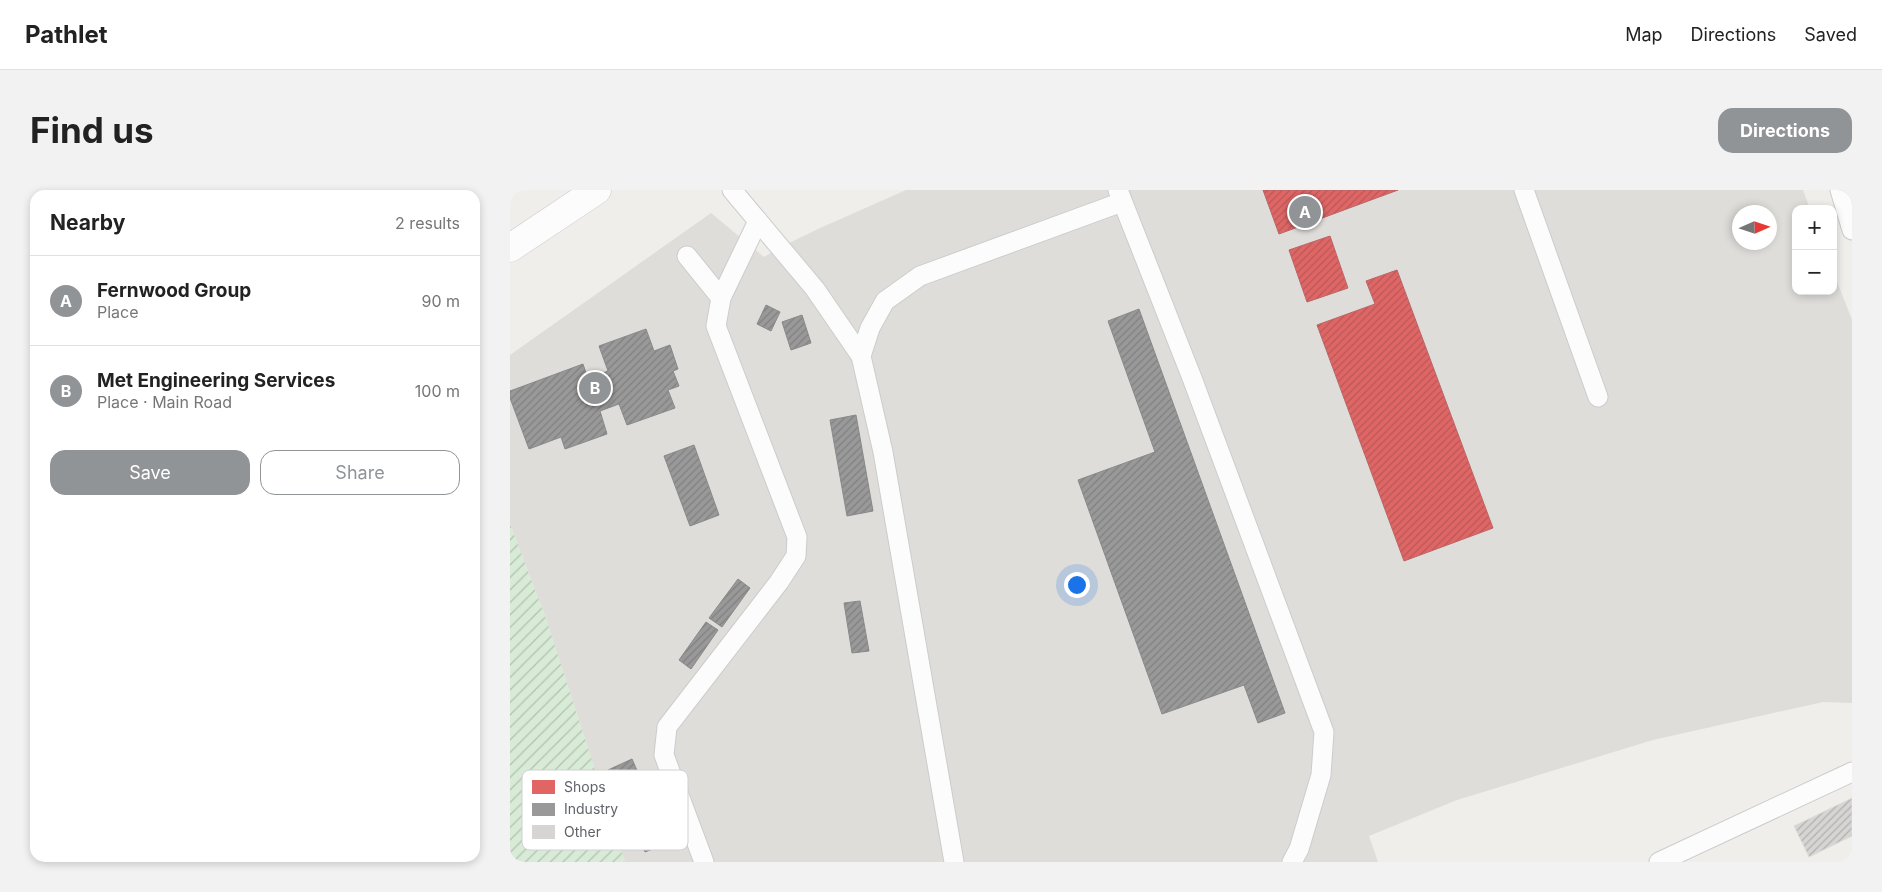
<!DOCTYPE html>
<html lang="en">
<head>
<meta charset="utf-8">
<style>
	:root { --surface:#fff; --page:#f2f2f2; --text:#222; --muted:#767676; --line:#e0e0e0; --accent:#919496 }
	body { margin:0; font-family:Inter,sans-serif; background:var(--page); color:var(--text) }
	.controls { position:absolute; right:15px; top:15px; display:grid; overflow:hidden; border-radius:10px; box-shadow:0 2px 8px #0003 }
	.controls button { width:45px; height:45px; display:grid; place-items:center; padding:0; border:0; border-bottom:1px solid var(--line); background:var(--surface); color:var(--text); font:25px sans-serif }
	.compass { position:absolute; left:1222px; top:15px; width:45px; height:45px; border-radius:50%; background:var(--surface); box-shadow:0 2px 8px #0003; rotate:87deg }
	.you { position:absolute; left:566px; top:394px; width:18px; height:18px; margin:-12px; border:4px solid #fff; border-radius:50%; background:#1a73e8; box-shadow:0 0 0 8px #1a73e833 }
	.badge { display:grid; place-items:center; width:32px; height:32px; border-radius:50%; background:var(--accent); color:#fff; font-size:16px; font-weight:700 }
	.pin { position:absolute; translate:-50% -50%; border:2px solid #fff; box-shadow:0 1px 5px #0006 }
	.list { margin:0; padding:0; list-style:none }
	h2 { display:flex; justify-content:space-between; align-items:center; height:65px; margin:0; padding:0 20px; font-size:21px }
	h2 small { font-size:16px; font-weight:400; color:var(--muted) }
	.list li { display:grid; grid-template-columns:32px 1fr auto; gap:15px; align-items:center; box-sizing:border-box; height:90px; padding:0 20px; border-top:1px solid var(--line) }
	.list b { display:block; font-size:19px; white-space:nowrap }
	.list p { margin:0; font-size:16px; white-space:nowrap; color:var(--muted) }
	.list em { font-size:16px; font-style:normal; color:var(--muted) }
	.actions { display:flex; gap:10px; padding:15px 20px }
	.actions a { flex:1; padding:11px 0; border:1px solid var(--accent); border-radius:15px; text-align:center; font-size:18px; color:var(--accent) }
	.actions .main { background:var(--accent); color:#fff }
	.map { position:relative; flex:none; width:1342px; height:672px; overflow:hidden; border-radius:15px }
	header { display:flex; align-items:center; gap:30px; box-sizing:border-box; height:70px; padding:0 25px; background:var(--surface); border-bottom:1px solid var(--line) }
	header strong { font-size:24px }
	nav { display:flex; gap:28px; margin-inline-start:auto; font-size:18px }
	.intro { display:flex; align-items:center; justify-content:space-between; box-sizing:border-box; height:120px; padding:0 30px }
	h1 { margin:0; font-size:35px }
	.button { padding:12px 22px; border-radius:15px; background:var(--accent); color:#fff; font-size:18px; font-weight:700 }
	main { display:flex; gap:30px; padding:0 30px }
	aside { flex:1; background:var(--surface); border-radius:15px; box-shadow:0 2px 8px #0003 }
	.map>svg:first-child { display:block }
	.industrial { fill:#dfddda; fill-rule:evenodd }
	.garden { fill:url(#garden-furrows) }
	.shops { fill:url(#shops-hatch); stroke:#b96567 }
	.industry { fill:url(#industry-hatch); stroke:#88898a }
	.building { fill:url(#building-hatch); stroke:#deddd9 }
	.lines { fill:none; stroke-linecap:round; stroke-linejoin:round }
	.service-casing { stroke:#cbcccc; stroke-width:21 }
	.secondary-casing { stroke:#cacacb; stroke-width:29 }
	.service { stroke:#fdfcfc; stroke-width:19 }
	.secondary { stroke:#fdfcfc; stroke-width:28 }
	.key { fill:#fff; stroke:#cfd0d2; stroke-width:1 }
	.key-label { font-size:14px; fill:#5f6368 }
</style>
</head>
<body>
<header>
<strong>Pathlet</strong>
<nav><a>Map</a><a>Directions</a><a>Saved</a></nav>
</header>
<div class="intro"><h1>Find us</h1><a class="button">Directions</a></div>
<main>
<aside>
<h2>Nearby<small>2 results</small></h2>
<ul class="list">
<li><span class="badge">A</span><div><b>Fernwood Group</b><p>Place</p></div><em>90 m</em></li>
<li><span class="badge">B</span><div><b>Met Engineering Services</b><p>Place · Main Road</p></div><em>100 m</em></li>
</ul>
<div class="actions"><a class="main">Save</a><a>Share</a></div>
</aside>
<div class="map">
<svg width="1342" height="672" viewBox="0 0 1342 672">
	<defs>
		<pattern id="garden-furrows" width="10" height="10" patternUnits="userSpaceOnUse" patternTransform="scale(1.25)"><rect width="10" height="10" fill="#d8ebd6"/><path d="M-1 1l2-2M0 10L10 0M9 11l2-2" fill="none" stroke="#b2c2b1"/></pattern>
		<pattern id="shops-hatch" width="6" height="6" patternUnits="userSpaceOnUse" patternTransform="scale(1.25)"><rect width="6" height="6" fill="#e06666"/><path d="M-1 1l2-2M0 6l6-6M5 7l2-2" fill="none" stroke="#b95858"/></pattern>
		<pattern id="industry-hatch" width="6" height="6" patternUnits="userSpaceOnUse" patternTransform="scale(1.25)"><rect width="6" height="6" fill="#999"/><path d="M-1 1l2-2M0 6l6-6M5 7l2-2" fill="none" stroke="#808081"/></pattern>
		<pattern id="building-hatch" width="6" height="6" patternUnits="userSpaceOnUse" patternTransform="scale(1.25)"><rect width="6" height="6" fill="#d6d5d3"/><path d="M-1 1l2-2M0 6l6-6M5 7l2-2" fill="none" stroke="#b1b0af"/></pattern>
	</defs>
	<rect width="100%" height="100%" fill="#efeeea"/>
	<path class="industrial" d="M396,0H1293L1300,19H1286V101H1323V81L1342,130V513L1313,512L1143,550L947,610L859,646L868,672H115L36,429L0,334V165L201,23L254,67L269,58L308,39ZM1230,22H1260V52H1230Z"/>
	<path class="garden" d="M0,334L36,429L115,672H0Z"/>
	<g class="shops">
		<path d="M753,0H888L769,44Z"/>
		<path d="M820,46L838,98L797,112L779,60Z"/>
		<path d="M887,80L983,338L894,371L807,135L865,114L856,91Z"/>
	</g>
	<g class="industry">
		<path d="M256,115L270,122L261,141L247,134Z"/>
		<path d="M629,119L775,523L748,533L734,495L652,524L568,290L645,262L598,131Z"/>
		<path d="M292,125L301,153L281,160L272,132Z"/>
		<path d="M136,139L144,161L160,155L168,179L163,181L169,196L158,200L165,218L117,235L109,214L90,221L97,244L55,259L51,247L19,259L0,208V201L73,174L78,189L98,181L89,156Z"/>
		<path d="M346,225L363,321L337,326L320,230Z"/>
		<path d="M184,255L209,325L180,336L154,266Z"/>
		<path d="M228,389L240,398L212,437L199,428Z"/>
		<path d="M350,411L359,461L342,463L334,413Z"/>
		<path d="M196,432L208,440L181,479L169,470Z"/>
		<path d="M122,569L129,585L104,595L98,580Z"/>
		<path d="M144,634L153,655L135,662L126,642Z"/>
	</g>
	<path class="building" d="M1342,608V646L1299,667L1284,636Z"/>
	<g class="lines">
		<defs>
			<g id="service">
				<path d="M222,0L305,99L351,166L373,262L444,672"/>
				<path d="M608,0L682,188L814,542L811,585L789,659L782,672"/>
				<path d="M1014,0L1088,207"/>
				<path d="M1330,0L1342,40"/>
				<path d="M177,66L211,108"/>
				<path d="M351,166L360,138L375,111L410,86L612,12"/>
				<path d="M194,672L154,565L157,537L269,392L286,366L287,347L206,136L211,108L248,31"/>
				<path d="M1149,672L1342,582"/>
			</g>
			<path id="secondary" d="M0,58L87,0"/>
		</defs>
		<use href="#service" class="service-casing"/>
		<use href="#secondary" class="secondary-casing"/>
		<use href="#service" class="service"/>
		<use href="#secondary" class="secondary"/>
	</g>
	<rect x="12" y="580" width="166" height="80" rx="8" class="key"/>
	<rect x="22" y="590" width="23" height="14" fill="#e06666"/>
	<rect x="22" y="613" width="23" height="13" fill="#999"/>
	<rect x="22" y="635" width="23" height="14" fill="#d6d5d3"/>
	<g class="key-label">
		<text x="54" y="602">Shops</text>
		<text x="54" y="624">Industry</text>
		<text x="54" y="647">Other</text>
	</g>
</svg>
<div class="controls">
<button>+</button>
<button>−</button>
</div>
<svg class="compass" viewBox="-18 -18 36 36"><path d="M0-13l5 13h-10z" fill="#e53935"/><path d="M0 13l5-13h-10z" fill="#767676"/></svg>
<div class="you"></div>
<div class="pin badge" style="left:795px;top:22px">A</div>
<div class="pin badge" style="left:85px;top:198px">B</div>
</div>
</main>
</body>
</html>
